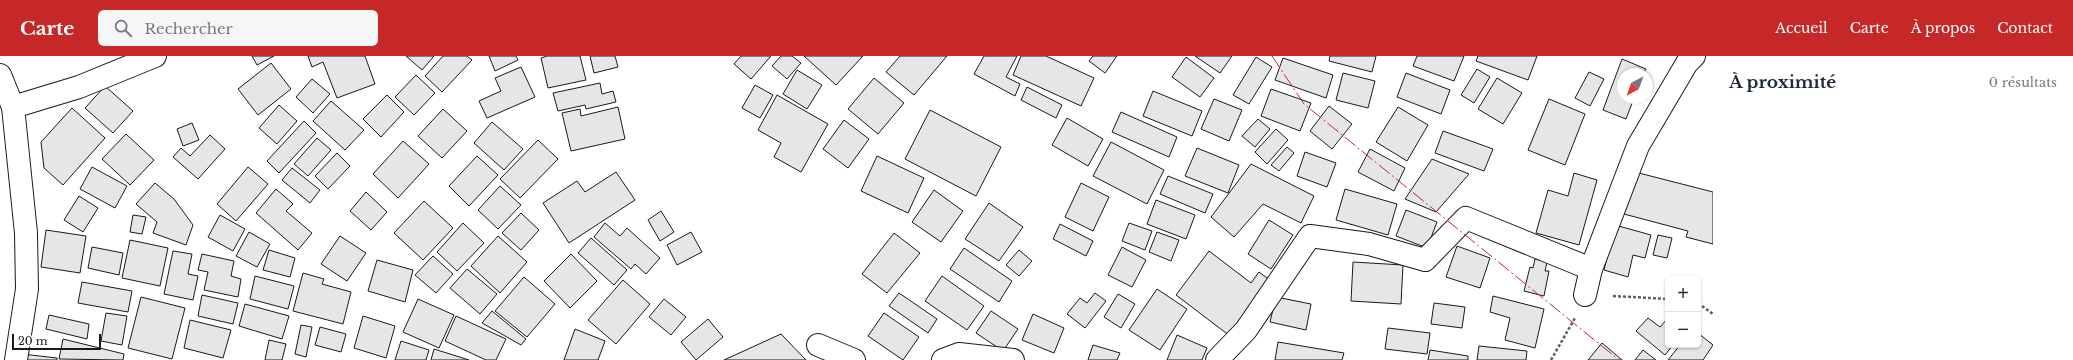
<!DOCTYPE html>
<html lang="fr">
<head>
<meta charset="utf-8">
<style>
	:root { --surface:#fff; --page:#f6f6f7; --text:#1f2937; --muted:#747a83; --line:#e0e1e3; --accent:#c62828 }
	body { margin:0; font-family:"Libre Baskerville",serif; background:var(--page); color:var(--text) }
	.controls { position:absolute; right:12px; bottom:12px; display:grid; overflow:hidden; border-radius:6px; box-shadow:0 1px 3px #0004 }
	.controls button { width:36px; height:36px; display:grid; place-items:center; padding:0; border:0; border-bottom:1px solid var(--line); background:var(--surface); color:var(--text); font:20px sans-serif }
	.compass { position:absolute; left:1617px; top:12px; width:36px; height:36px; border-radius:50%; background:var(--surface); box-shadow:0 1px 3px #0004; rotate:221deg }
	.scale { position:absolute; left:12px; bottom:10px; width:89px; box-sizing:border-box; padding-left:4px; border:2px solid #1a1a1a; border-top:0; font-size:11px; line-height:14px; white-space:nowrap; color:#1a1a1a; -webkit-text-stroke:3px #fff; paint-order:stroke }
	.list { margin:0; padding:0; list-style:none }
	h2 { display:flex; justify-content:space-between; align-items:center; height:52px; margin:0; padding:0 16px; font-size:17px }
	h2 small { font-size:13px; font-weight:400; color:var(--muted) }
	.icon { flex:none; width:22px; height:22px; fill:none; stroke:currentColor; stroke-width:2; stroke-linecap:round; stroke-linejoin:round }
	.map { position:relative; flex:none; width:1713px; height:304px; overflow:hidden }
	header { display:flex; align-items:center; gap:24px; box-sizing:border-box; height:56px; padding:0 20px; background:var(--accent); color:#fff }
	header strong { font-size:19px }
	nav { display:flex; gap:22px; margin-inline-start:auto; font-size:14px }
	.search { width:280px; height:36px; background:var(--page); display:flex; align-items:center; gap:10px; box-sizing:border-box; padding:0 14px; border-radius:6px; color:var(--muted); font-size:15px }
	main { display:flex }
	aside { flex:1; background:var(--surface) }
	.map>svg:first-child { display:block }
	.building { fill:#e6e6e6; stroke:#1a1a1a }
	.lines { fill:none; stroke-linecap:round; stroke-linejoin:round }
	.minor-casing { stroke:#1a1a1a; stroke-width:24 }
	.path { stroke:#5f5f5f; stroke-width:2.5; stroke-dasharray:3 2; stroke-linecap:butt }
	.minor { stroke:#fff; stroke-width:22 }
	.power { stroke:#c62828; stroke-width:1; stroke-dasharray:14 3 2 3; stroke-linecap:butt }
</style>
</head>
<body>
<header>
<strong>Carte</strong>
<div class="search"><svg class="icon" aria-label="search" viewBox="0 0 24 24"><circle cx="10" cy="10" r="6"/><path d="M15 15l6 6"/></svg>Rechercher</div>
<nav><a>Accueil</a><a>Carte</a><a>À propos</a><a>Contact</a></nav>
</header>
<main>
<div class="map">
<svg width="1713" height="304" viewBox="0 0 1713 304">
	<rect width="100%" height="100%" fill="#fff"/>
	<g class="building">
		<path d="M252,0H274L257,9Z"/>
		<path d="M308,0H365L375,28L337,42L323,6L312,11Z"/>
		<path d="M406,0H434L422,14Z"/>
		<path d="M443,0H467L472,4L442,36L425,20Z"/>
		<path d="M489,0H516L518,4L495,15Z"/>
		<path d="M547,0H580L586,24L548,32L541,2Z"/>
		<path d="M590,0H615L618,11L594,17Z"/>
		<path d="M741,0H771L751,23L734,8Z"/>
		<path d="M781,0H792L801,7L787,23L772,10Z"/>
		<path d="M804,0H863L836,29Z"/>
		<path d="M900,0H947L914,39L886,16Z"/>
		<path d="M984,0H1017L1006,21L1020,28L1015,40L974,18Z"/>
		<path d="M1021,0H1046L1094,22L1081,50L1013,19Z"/>
		<path d="M1093,0H1117L1105,17L1089,5Z"/>
		<path d="M1195,0H1232L1220,17Z"/>
		<path d="M1330,0H1376L1372,16L1329,5Z"/>
		<path d="M1417,0H1464L1454,25L1413,10Z"/>
		<path d="M1478,0H1537L1528,24L1476,5Z"/>
		<path d="M1186,1L1214,22L1200,41L1172,21Z"/>
		<path d="M1256,1L1272,11L1249,48L1233,39Z"/>
		<path d="M1283,2L1333,19L1326,42L1275,24Z"/>
		<path d="M1622,3L1646,13L1643,18H1623V42H1634L1626,63L1603,54Z"/>
		<path d="M271,7L291,33L258,59L238,33Z"/>
		<path d="M521,11L535,41L487,62L479,45L501,35L495,22Z"/>
		<path d="M1477,13L1490,21L1474,47L1461,39Z"/>
		<path d="M797,14L822,29L807,53L783,38Z"/>
		<path d="M1589,16L1604,23L1590,50L1575,42Z"/>
		<path d="M1343,17L1375,25L1368,52L1336,44Z"/>
		<path d="M1406,17L1450,34L1441,58L1397,41Z"/>
		<path d="M416,19L435,37L414,59L395,41Z"/>
		<path d="M874,22L904,47L878,78L848,53Z"/>
		<path d="M1497,22L1522,37L1503,68L1478,53Z"/>
		<path d="M312,23L330,38L313,57L296,41Z"/>
		<path d="M600,27L602,38L613,35L616,46L586,53L585,49L558,55L553,37Z"/>
		<path d="M755,29L773,39L760,62L742,52Z"/>
		<path d="M105,30L133,55L113,77L85,52Z"/>
		<path d="M1027,31L1062,49L1056,62L1021,44Z"/>
		<path d="M1271,33L1311,47L1300,75L1261,60Z"/>
		<path d="M1153,35L1202,55L1192,80L1143,60Z"/>
		<path d="M387,39L404,56L381,81L363,63Z"/>
		<path d="M777,39L828,68L801,116L774,101L781,87L758,74Z"/>
		<path d="M1214,43L1242,54L1229,85L1201,73Z"/>
		<path d="M1549,43L1585,58L1565,109L1528,94Z"/>
		<path d="M331,45L364,74L345,94L313,65Z"/>
		<path d="M279,49L297,65L277,88L259,72Z"/>
		<path d="M1329,50L1352,68L1332,93L1310,75Z"/>
		<path d="M618,51L625,83L571,95L562,57L580,53L581,60Z"/>
		<path d="M1398,51L1428,69L1407,105L1376,86Z"/>
		<path d="M72,52L105,82L63,129L44,112L41,86Z"/>
		<path d="M443,53L467,75L442,102L418,80Z"/>
		<path d="M930,54L1001,91L976,140L905,103Z"/>
		<path d="M1121,56L1177,81L1169,101L1112,76Z"/>
		<path d="M1067,62L1103,83L1088,110L1052,89Z"/>
		<path d="M1258,63L1270,73L1255,91L1242,80Z"/>
		<path d="M844,64L869,83L848,112L823,93Z"/>
		<path d="M304,65L316,77L279,117L267,105Z"/>
		<path d="M492,66L523,93L504,114L474,87Z"/>
		<path d="M192,67L199,84L183,90L177,73Z"/>
		<path d="M1276,73L1288,84L1267,108L1255,96Z"/>
		<path d="M1443,75L1493,93L1484,115L1435,97Z"/>
		<path d="M126,78L154,104L130,129L102,103Z"/>
		<path d="M210,79L225,93L198,123L173,101L181,92L190,100Z"/>
		<path d="M317,82L331,94L308,120L294,108Z"/>
		<path d="M538,84L558,103L520,142L500,123Z"/>
		<path d="M403,85L429,108L398,142L373,118Z"/>
		<path d="M1111,86L1164,114L1147,148L1093,120Z"/>
		<path d="M1287,91L1294,97L1279,115L1271,109Z"/>
		<path d="M1197,92L1239,109L1228,137L1185,120Z"/>
		<path d="M1370,93L1405,112L1394,135L1358,116Z"/>
		<path d="M1305,96L1336,107L1327,131L1297,120Z"/>
		<path d="M337,97L350,110L328,133L315,120Z"/>
		<path d="M477,100L498,119L469,150L449,130Z"/>
		<path d="M877,100L924,122L908,157L861,135Z"/>
		<path d="M1432,103L1469,118L1436,156L1405,143Z"/>
		<path d="M1251,108L1314,140L1301,167L1263,148L1234,181L1211,161Z"/>
		<path d="M92,111L127,130L115,152L80,133Z"/>
		<path d="M248,111L268,128L236,165L217,148Z"/>
		<path d="M292,112L320,134L310,147L282,124Z"/>
		<path d="M616,116L635,144L569,187L543,147L577,125L585,136Z"/>
		<path d="M1635,116L1713,136V188L1686,181L1688,175L1624,158Z"/>
		<path d="M1574,117L1597,124L1579,189L1536,177L1548,134L1568,140Z"/>
		<path d="M1168,120L1213,138L1205,157L1160,138Z"/>
		<path d="M155,127L174,143L193,169L186,189L153,177L157,166L136,148Z"/>
		<path d="M1081,127L1109,141L1093,175L1065,161Z"/>
		<path d="M500,130L521,149L498,173L478,154Z"/>
		<path d="M276,133L293,148L286,155L312,177L298,194L256,157Z"/>
		<path d="M1345,133L1397,148L1388,179L1336,164Z"/>
		<path d="M934,134L963,155L941,186L912,166Z"/>
		<path d="M366,136L387,156L371,174L350,155Z"/>
		<path d="M79,140L98,152L83,176L64,164Z"/>
		<path d="M1156,144L1195,159L1186,183L1147,168Z"/>
		<path d="M424,145L453,172L423,204L394,177Z"/>
		<path d="M989,147L1023,171L999,205L965,183Z"/>
		<path d="M1406,154L1437,166L1427,192L1396,180Z"/>
		<path d="M661,155L674,176L660,185L648,164Z"/>
		<path d="M521,157L539,174L521,194L502,177Z"/>
		<path d="M133,159L146,161L142,178L130,176Z"/>
		<path d="M220,159L245,173L233,195L208,181Z"/>
		<path d="M1269,164L1293,179L1271,213L1248,198Z"/>
		<path d="M463,167L484,187L457,215L437,196Z"/>
		<path d="M605,167L620,180L627,172L660,202L646,218L635,208L631,213L594,181Z"/>
		<path d="M1129,167L1152,175L1145,194L1122,185Z"/>
		<path d="M1060,168L1093,185L1086,200L1053,183Z"/>
		<path d="M1615,169L1651,179L1645,202L1633,199L1628,221L1604,214Z"/>
		<path d="M46,174L86,180L80,217L41,211Z"/>
		<path d="M249,176L270,188L257,211L236,200Z"/>
		<path d="M691,176L702,196L677,209L667,189Z"/>
		<path d="M1157,176L1179,184L1171,205L1149,196Z"/>
		<path d="M894,177L920,197L887,237L862,218Z"/>
		<path d="M1658,179L1672,182L1667,202L1653,199Z"/>
		<path d="M340,180L366,197L347,225L321,208Z"/>
		<path d="M498,180L527,206L500,237L471,210Z"/>
		<path d="M591,182L627,214L614,229L578,197Z"/>
		<path d="M130,184L168,192L160,230L122,222Z"/>
		<path d="M1457,190L1490,202L1480,232L1446,221Z"/>
		<path d="M92,191L123,197L119,219L88,212Z"/>
		<path d="M1122,191L1146,204L1132,231L1108,219Z"/>
		<path d="M964,192L1012,225L999,246L950,213Z"/>
		<path d="M269,194L295,202L290,221L263,214Z"/>
		<path d="M1019,194L1032,205L1019,220L1006,209Z"/>
		<path d="M173,195L192,198L188,218L198,220L193,244L164,238Z"/>
		<path d="M1209,195L1251,227L1259,216L1271,225L1230,280L1176,239Z"/>
		<path d="M202,198L234,205L231,220L241,223L238,241L204,234L208,216L198,214Z"/>
		<path d="M571,198L597,225L570,252L544,225Z"/>
		<path d="M433,200L453,218L436,237L415,219Z"/>
		<path d="M1535,203L1547,206L1545,215H1549L1544,240L1524,235L1530,211L1533,212Z"/>
		<path d="M377,204L413,214L405,246L368,235Z"/>
		<path d="M1353,206L1403,209L1401,248L1351,245Z"/>
		<path d="M467,213L497,238L480,258L450,232Z"/>
		<path d="M303,217L324,223L322,228L351,236L343,268L293,255Z"/>
		<path d="M255,220L294,230L288,253L250,243Z"/>
		<path d="M942,220L984,250L967,274L925,245Z"/>
		<path d="M524,221L555,248L527,281L495,255Z"/>
		<path d="M623,224L650,248L616,288L588,264Z"/>
		<path d="M82,226L132,235L128,256L78,247Z"/>
		<path d="M1157,233L1187,253L1160,294L1129,274Z"/>
		<path d="M899,237L937,263L928,277L889,250Z"/>
		<path d="M1095,237L1106,245L1085,272L1067,258L1080,242L1087,247Z"/>
		<path d="M1118,238L1135,248L1121,272L1104,261Z"/>
		<path d="M202,239L238,247L233,268L198,260Z"/>
		<path d="M1493,240L1544,253L1535,292L1505,284L1510,262L1490,256Z"/>
		<path d="M141,241L185,252L172,303L128,292Z"/>
		<path d="M1276,241L1311,248L1306,274L1270,266Z"/>
		<path d="M418,243L454,259L439,292L403,276Z"/>
		<path d="M664,243L686,261L671,279L649,261Z"/>
		<path d="M1434,247L1465,251L1462,272L1431,268Z"/>
		<path d="M245,248L289,260L282,283L239,270Z"/>
		<path d="M492,255L526,283L521,289L482,267Z"/>
		<path d="M991,255L1018,273L1003,295L976,277Z"/>
		<path d="M106,257L127,260L122,289L101,285Z"/>
		<path d="M884,257L919,281L903,304L868,280Z"/>
		<path d="M1033,258L1064,272L1054,297L1022,284Z"/>
		<path d="M49,259L89,268L87,283L46,273Z"/>
		<path d="M363,260L395,270L386,302L354,292Z"/>
		<path d="M456,260L506,283L496,304H486L445,285Z"/>
		<path d="M1648,262L1660,271L1668,262V289H1673L1665,299L1636,275Z"/>
		<path d="M708,263L723,281L696,304L681,286Z"/>
		<path d="M190,264L231,274L223,302L184,292Z"/>
		<path d="M301,269L312,271L306,301L295,298Z"/>
		<path d="M320,271L346,278L341,296L315,289Z"/>
		<path d="M1388,272L1430,277L1427,298L1385,293Z"/>
		<path d="M575,273L605,285L598,304H564Z"/>
		<path d="M1698,277L1713,289L1703,304H1668L1680,289H1698Z"/>
		<path d="M781,278L806,304H724Z"/>
		<path d="M1177,279L1207,292L1202,304H1167Z"/>
		<path d="M63,283L124,298L123,304L59,303Z"/>
		<path d="M269,284L286,288L282,304H265Z"/>
		<path d="M401,285L429,294L426,304H395Z"/>
		<path d="M1278,286L1344,297L1342,304H1275Z"/>
		<path d="M1602,287L1622,304H1588Z"/>
		<path d="M1093,289L1120,297L1117,304H1088Z"/>
		<path d="M1479,290L1527,295L1526,304H1477Z"/>
		<path d="M434,293L469,304H431Z"/>
		<path d="M1430,294L1468,300V304H1428Z"/>
		<path d="M1643,294L1656,304H1635Z"/>
		<path d="M22,298L57,302V304H22Z"/>
	</g>
	<g class="lines">
		<defs>
			<g id="minor">
				<path d="M0,19L13,51L26,177L27,233L16,304"/>
				<path d="M13,51L79,31L155,0"/>
				<path d="M1591,213L1638,90L1687,7L1694,0"/>
				<path d="M818,289L854,304"/>
				<path d="M943,304L959,298L1013,304"/>
				<path d="M1217,304L1246,274L1310,180L1369,188L1425,204L1466,162L1591,213L1585,239"/>
			</g>
		</defs>
		<use href="#minor" class="minor-casing"/>
		<g class="path">
			<path d="M1613,240L1668,243"/>
			<path d="M1698,247L1713,258"/>
			<path d="M1551,304L1575,262"/>
		</g>
		<use href="#minor" class="minor"/>
		<path class="power" d="M1272,0L1304,48L1619,304"/>
	</g>
</svg>
<div class="controls">
<button>+</button>
<button>−</button>
</div>
<svg class="compass" viewBox="-18 -18 36 36"><path d="M0-13l5 13h-10z" fill="#e53935"/><path d="M0 13l5-13h-10z" fill="#747a83"/></svg>
<div class="scale">20 m</div>
</div>
<aside>
<h2>À proximité<small>0 résultats</small></h2>
<ul class="list">
</ul>
</aside>
</main>
</body>
</html>
